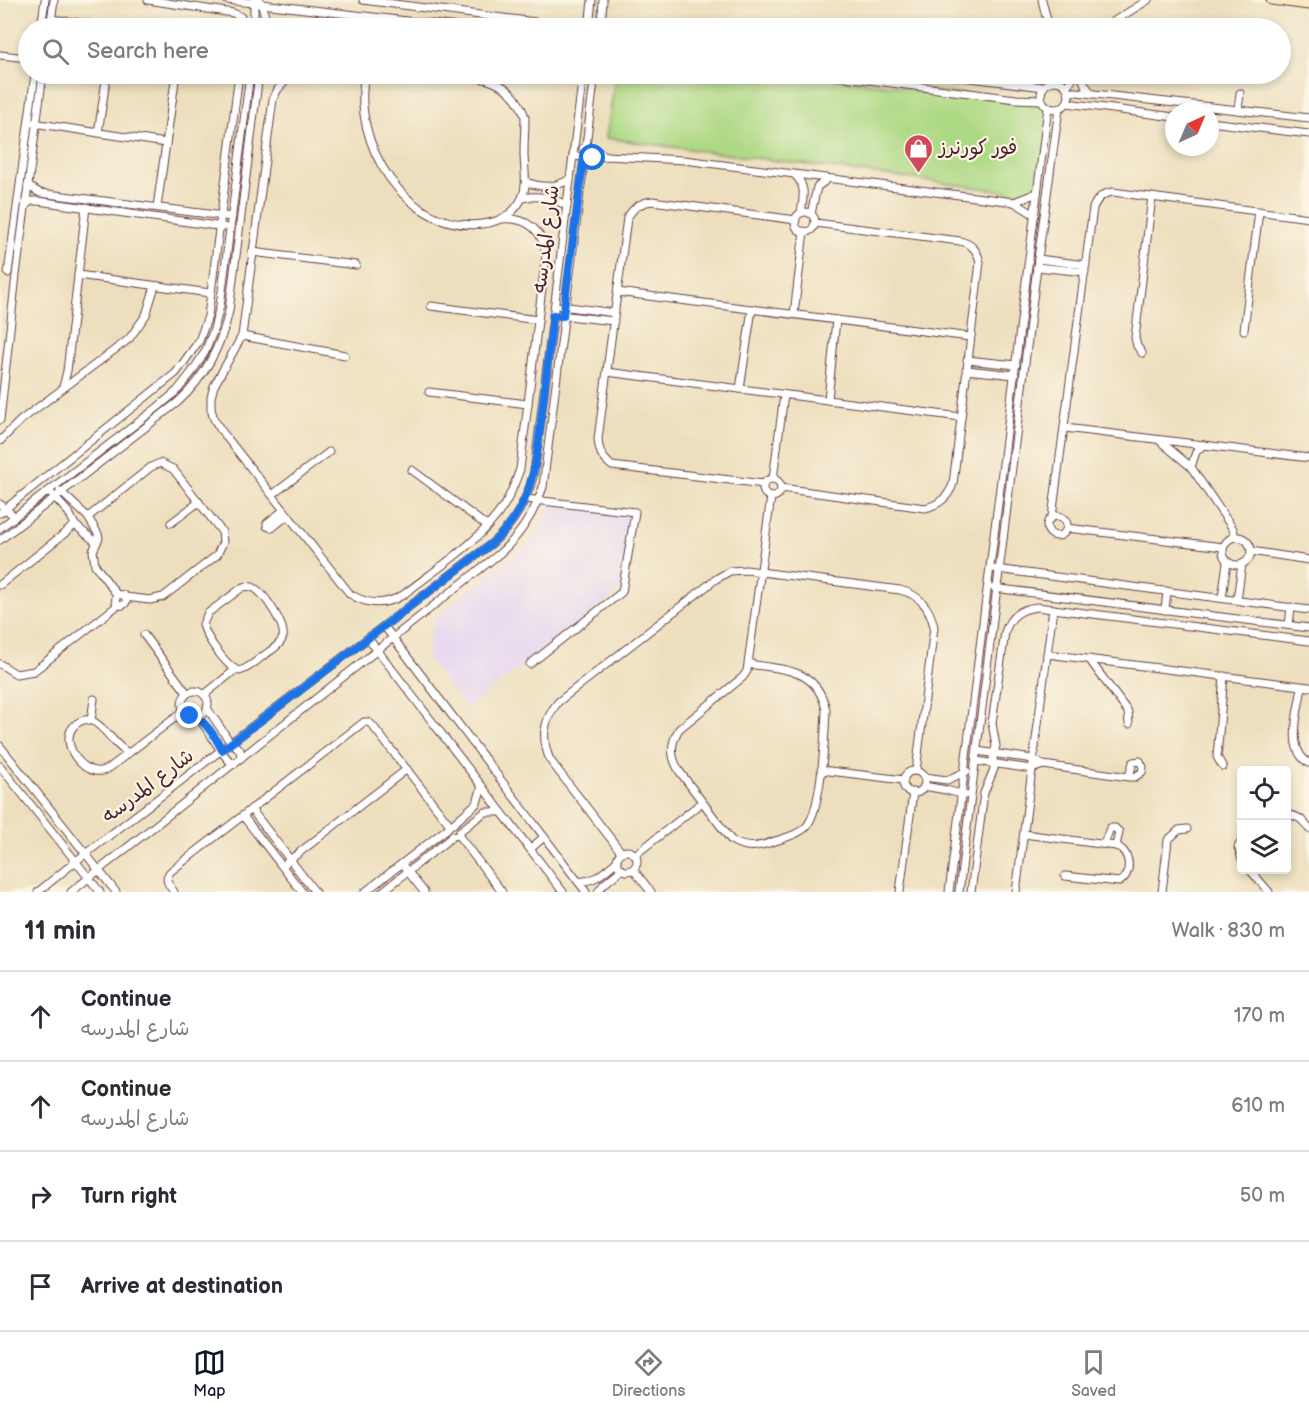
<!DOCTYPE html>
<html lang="en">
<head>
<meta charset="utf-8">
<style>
	:root { --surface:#fff; --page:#f2f2f3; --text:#2b2b33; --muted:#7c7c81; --line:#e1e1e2; --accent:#111827 }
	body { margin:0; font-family:"Balsamiq Sans","Playpen Sans Arabic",sans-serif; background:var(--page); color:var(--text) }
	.controls { position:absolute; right:18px; bottom:18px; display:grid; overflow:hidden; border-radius:6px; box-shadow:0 3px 9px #0003 }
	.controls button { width:54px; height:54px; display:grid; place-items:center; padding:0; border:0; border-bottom:2px solid var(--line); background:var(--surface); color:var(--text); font:30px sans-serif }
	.compass { position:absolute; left:1165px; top:102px; width:54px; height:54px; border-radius:50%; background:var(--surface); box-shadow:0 3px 9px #0003; rotate:44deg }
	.stop { position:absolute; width:18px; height:18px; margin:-14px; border:4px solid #1a73e8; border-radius:50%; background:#fff }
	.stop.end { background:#1a73e8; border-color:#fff; box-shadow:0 2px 6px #0008 }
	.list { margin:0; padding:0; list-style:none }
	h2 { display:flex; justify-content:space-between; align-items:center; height:78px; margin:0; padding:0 24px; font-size:26px }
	h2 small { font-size:20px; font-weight:400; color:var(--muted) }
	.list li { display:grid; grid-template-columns:39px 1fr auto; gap:18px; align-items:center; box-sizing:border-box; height:90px; padding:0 24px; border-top:2px solid var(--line) }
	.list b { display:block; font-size:22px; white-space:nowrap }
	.list p { margin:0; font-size:20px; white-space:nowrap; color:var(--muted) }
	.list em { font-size:20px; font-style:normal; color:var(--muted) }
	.icon { flex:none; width:33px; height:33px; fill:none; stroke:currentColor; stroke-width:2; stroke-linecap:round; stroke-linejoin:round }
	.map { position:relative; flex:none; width:1309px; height:892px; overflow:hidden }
	.search { position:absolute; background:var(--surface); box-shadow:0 3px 9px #0003; left:18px; right:18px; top:18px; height:66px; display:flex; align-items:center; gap:15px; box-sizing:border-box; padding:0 21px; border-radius:33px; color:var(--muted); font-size:22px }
	.sheet { height:438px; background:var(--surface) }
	nav { display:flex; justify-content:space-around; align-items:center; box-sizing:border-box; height:84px; border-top:2px solid var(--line); background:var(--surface); font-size:16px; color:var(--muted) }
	nav a { display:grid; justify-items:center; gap:3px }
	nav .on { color:var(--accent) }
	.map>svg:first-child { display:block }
	.built { fill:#e3d3f2 }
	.green { fill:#add984; stroke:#7c7c58; stroke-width:1.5 }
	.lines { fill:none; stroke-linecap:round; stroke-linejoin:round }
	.minor-casing { stroke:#623c41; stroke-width:9 }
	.secondary-casing { stroke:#623c41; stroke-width:11 }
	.minor { stroke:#fff; stroke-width:7 }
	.secondary { stroke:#f8e8c3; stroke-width:9 }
	.route { stroke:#1a73e8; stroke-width:8 }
	.labels { text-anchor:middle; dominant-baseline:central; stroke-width:4.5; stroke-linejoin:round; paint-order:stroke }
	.poi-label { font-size:20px; fill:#4a1f2b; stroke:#fcf5e5; text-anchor:start }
	.street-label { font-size:20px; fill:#4a1f2b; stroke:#fcf5e5 }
</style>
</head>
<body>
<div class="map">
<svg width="1309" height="892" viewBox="0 0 1309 892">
	<rect width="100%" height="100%" fill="#fcf5e5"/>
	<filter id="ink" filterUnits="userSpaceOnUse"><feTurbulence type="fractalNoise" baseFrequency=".0167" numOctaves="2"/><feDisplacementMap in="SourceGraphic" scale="12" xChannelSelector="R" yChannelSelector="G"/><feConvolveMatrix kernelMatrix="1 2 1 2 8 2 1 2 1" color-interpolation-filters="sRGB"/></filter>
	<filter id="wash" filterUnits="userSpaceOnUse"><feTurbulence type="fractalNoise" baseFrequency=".008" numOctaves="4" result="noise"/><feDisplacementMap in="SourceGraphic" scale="24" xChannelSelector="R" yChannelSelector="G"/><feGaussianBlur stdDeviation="1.35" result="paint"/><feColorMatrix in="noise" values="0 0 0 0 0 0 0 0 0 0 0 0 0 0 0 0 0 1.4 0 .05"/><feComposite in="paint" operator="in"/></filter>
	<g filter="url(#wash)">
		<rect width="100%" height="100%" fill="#eddfbd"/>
		<path class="built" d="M551,503L630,515L620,590L467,708L426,658L434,618L525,547L535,535Z"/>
		<path class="green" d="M616,74H802L1051,105L1040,196L606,138Z"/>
	</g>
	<g filter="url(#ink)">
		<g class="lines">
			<defs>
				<g id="minor">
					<path d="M148,0L233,13L241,17L242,28"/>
					<path d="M227,0L467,28"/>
					<path d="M260,0L265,16L264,28"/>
					<path d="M363,0L582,28"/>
					<path d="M1042,0L1049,28"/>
					<path d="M51,19L119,28"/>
					<path d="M41,28L45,0"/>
					<path d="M50,28L54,0"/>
					<path d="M254,28V0"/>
					<path d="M589,28L592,0"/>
					<path d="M601,28L603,0"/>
					<path d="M1107,28L1111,23L1148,0"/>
					<path d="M0,55L28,58"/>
					<path d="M292,74L278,89L273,99L242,336L214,386L211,397V409L214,419L220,429L350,594C368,605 384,606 403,595C435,570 480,542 503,507C511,495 515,483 520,469L546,255C543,230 527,217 502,219"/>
					<path d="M365,74C351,142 405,233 482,224C499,222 514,215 522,198C528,184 524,168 524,153C524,141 525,129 525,117C510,72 472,78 432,74"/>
					<path d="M821,74L1016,99L1042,100"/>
					<path d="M938,74L1044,87"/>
					<path d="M1081,74L1085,85L1092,94"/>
					<circle cx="1055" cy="95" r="14"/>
					<path d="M1066,87L1076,74"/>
					<path d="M1068,91L1309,118"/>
					<path d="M1067,103L1174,117"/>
					<path d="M1238,110L1240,93"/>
					<path d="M1210,122L1309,134"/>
					<path d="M33,123L166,143"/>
					<path d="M98,133L107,74"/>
					<path d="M583,148L596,150L606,156"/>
					<path d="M573,156L593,158L606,156L684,160L1014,202L1037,193"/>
					<path d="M795,175C807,187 803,198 801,213"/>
					<path d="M526,182C542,188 555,188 570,179"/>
					<path d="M28,186L40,193L232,217"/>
					<path d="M522,198C539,195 552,197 567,206"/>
					<path d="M1014,202L1035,215"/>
					<path d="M26,205L31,201H38L224,227"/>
					<path d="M157,207L176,74"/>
					<circle cx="805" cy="222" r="10"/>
					<path d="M811,214L817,187L828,179"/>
					<path d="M252,252L356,265"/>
					<path d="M1038,259L1086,265"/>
					<path d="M1037,267L1085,272"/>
					<path d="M8,273L35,74"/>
					<path d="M78,275L210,293"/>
					<path d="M617,292L970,337"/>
					<path d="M431,306L538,320"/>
					<path d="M561,306L615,313"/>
					<path d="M794,314L804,231"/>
					<path d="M559,315L614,321"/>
					<path d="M1244,330L1259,211"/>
					<path d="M242,336L345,355"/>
					<path d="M1142,353L1137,346L1135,338L1152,197"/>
					<path d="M967,360L1016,365"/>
					<path d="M966,370L1015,375"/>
					<path d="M607,372L961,417"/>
					<path d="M63,387L67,371L86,207"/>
					<path d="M740,389L752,309"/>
					<path d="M429,392L528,404"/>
					<path d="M828,400L836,320"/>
					<path d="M0,420L16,275L43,74"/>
					<path d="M1065,428L1309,458"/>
					<path d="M0,441L21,420L129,339L146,315L155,286"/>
					<path d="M1160,441L1191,467L1233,529L1235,537"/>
					<path d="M1191,467L1196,452L1203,445"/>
					<path d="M412,470L487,526"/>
					<path d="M773,479L784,395"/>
					<circle cx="772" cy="488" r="9"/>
					<path d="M764,484L612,466C602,458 599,452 598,439L627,218C634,207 639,203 652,201L796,220"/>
					<path d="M781,488L925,508C939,505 948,498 953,484L980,262C977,250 972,244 960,241L815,223"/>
					<path d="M49,491L69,513L75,525L96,542"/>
					<path d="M60,491L88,517L98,534L99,538L93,551L95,565L117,595"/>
					<path d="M272,495L329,452"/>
					<path d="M526,499L635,512L622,592L530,664"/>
					<path d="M0,504L15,517"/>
					<path d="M284,510L267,523V526L272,528L288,515"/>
					<path d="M0,513L176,373L199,341L208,316L239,74"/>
					<circle cx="1057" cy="526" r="10"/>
					<path d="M88,517L151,467L160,463L173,469L222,532L223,542L217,555L163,597L150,600L125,597"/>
					<path d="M1052,517L1093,208C1097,198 1103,193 1113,192L1309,218"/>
					<path d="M171,523L199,502"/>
					<path d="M0,528L158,407L177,391L192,372L205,352L214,329L220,306L250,74"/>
					<path d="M1067,528L1223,547"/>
					<circle cx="1237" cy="551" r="14"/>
					<path d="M0,540L178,402C205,377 221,347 229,311L259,74"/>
					<path d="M1251,551L1309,560"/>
					<path d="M996,569L1309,610"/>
					<path d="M0,585L75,525"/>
					<path d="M243,587C248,586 252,586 256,589C265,595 286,626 283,637C280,646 270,651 263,656C255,662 248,669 239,671C227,667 205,637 203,624L208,613Z"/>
					<path d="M994,588L1309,628"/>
					<circle cx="121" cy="600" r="5.5"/>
					<path d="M1222,598L1227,562"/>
					<path d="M1237,600L1242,564"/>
					<path d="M1165,610L1167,591"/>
					<path d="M1289,625L1291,607"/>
					<path d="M384,626L586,892"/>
					<path d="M144,635L187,693"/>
					<path d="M368,638L563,892"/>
					<path d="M1047,654L1309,687"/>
					<path d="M1089,659L1128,712L1129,724"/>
					<path d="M0,664L16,674L34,671L118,605"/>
					<path d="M749,664C785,670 817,668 826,710C825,734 822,813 805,828C797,835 785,838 775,841C758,847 747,850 731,840L680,772C670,757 670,744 679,729L743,677L747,671L771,497"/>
					<path d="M1302,687C1299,709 1285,750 1309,763"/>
					<circle cx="195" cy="704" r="13"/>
					<path d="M204,695L235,670"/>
					<path d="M207,708L228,739L240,750L241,758"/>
					<path d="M196,717C210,728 222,759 234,764"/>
					<path d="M91,721L94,699"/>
					<path d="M0,746L116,892"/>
					<path d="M977,751L1033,759L1043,765L1129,777L1133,762L1140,761L1143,767L1142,772L1135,777H1129"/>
					<path d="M129,753C110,746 96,704 74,726C57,743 87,783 109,768L184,711"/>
					<path d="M976,761L1032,769L1043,765"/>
					<path d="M0,766L100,892"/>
					<path d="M1223,767L1217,757L1224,676"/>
					<path d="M821,770L904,780"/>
					<circle cx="914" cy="782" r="11"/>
					<path d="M924,777L947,780L967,771"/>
					<path d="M924,786L946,790L965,795"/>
					<path d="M251,809L315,892"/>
					<path d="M1286,815C1298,815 1303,820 1309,829"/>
					<path d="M243,816L302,892"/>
					<path d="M453,824L477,803L482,786"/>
					<path d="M460,831L485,812H501"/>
					<path d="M1024,834L1116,846C1131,852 1133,874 1119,882L1065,876"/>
					<path d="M458,835L502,892"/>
					<path d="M1242,841L1238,847L1242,859"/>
					<path d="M1104,844L1110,828H1115L1119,832L1116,846"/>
					<path d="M530,849L544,837"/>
					<circle cx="627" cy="861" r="10"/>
					<path d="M621,852L550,760C541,738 543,721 558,702L716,579L730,571L746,570L900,590C920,595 930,607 934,627L916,771"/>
					<path d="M635,855L701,803"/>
					<path d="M282,866L407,769"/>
					<path d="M405,868L424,892"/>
					<path d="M633,869L651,892"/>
					<path d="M1250,870L1269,892"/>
					<path d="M578,881C594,883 604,872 616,862"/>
					<path d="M38,892L76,861L491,544C514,524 527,501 534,473L583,74"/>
					<path d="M71,892L499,554C521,535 534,514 543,487L595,74"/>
					<path d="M174,892C169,885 163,879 171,871L364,722H368L372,725L450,825"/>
					<path d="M365,892L448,828"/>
					<path d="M382,892L453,836"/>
					<path d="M598,892L603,885L621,870"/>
					<path d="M900,892L913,792"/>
					<path d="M949,892L1048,107"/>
					<path d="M959,892L1038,259L1059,109"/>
					<path d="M971,892L984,793L994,769L993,757L996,746L992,723L1005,632C1010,616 1020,609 1037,607L1309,641"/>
					<path d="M1016,892L1053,609"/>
					<path d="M1162,892L1168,840L1179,830L1187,829"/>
				</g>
				<path id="secondary" d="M1271,0L1309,5"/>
			</defs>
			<use href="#minor" class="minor-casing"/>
			<use href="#secondary" class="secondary-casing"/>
			<use href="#minor" class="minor"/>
			<use href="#secondary" class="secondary"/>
		</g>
	</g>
	<g class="lines" filter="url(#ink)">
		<path class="route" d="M190,716C204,718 216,738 222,750L491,544C534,506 536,464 542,411C546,379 549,347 553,315L563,316L584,157L593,158"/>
	</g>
	<defs>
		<symbol id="shop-pin" viewBox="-11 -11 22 30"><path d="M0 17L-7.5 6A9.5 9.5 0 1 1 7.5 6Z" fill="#d1495b" stroke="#fcf5e5"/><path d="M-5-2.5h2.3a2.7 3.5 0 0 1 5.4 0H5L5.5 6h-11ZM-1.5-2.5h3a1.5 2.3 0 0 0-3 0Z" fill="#fff"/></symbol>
	</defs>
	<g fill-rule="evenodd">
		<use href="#shop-pin" x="902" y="132" width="33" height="45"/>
	</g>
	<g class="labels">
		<g class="poi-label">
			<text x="939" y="148">فور كورنرز</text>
		</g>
		<g class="street-label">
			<text transform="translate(546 239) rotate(-83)">شارع المدرسه</text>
			<text transform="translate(148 786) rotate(-37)">شارع المدرسه</text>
		</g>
	</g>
</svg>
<div class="controls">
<button><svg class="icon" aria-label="locate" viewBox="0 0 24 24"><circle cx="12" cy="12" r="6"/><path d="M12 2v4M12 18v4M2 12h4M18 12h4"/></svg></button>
<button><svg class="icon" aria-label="layers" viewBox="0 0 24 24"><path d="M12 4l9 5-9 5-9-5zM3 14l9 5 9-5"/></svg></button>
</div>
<svg class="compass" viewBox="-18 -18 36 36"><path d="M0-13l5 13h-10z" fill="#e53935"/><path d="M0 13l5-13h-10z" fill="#7c7c81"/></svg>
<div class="stop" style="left:593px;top:158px"></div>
<div class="stop end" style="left:190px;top:716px"></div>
<div class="search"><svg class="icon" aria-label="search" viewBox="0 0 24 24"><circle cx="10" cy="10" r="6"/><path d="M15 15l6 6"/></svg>Search here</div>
</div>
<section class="sheet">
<h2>11 min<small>Walk · 830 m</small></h2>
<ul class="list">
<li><svg class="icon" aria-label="ahead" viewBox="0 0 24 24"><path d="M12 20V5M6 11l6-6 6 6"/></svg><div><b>Continue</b><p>شارع المدرسه</p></div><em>170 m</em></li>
<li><svg class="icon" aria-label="ahead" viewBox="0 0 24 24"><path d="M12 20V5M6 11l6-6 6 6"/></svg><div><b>Continue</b><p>شارع المدرسه</p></div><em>610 m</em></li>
<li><svg class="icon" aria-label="right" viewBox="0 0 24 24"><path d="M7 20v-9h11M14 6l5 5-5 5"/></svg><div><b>Turn right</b></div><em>50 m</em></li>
<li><svg class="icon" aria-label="arrive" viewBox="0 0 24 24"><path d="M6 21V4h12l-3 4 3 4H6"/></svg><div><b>Arrive at destination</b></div></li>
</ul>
</section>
<nav>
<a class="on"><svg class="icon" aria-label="map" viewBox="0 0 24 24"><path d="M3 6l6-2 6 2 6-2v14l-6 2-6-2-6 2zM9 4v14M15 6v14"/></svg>Map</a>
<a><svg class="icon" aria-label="directions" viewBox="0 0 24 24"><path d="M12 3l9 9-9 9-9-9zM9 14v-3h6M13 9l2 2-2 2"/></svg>Directions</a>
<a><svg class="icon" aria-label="saved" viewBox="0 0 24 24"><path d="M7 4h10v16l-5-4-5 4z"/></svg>Saved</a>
</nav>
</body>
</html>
